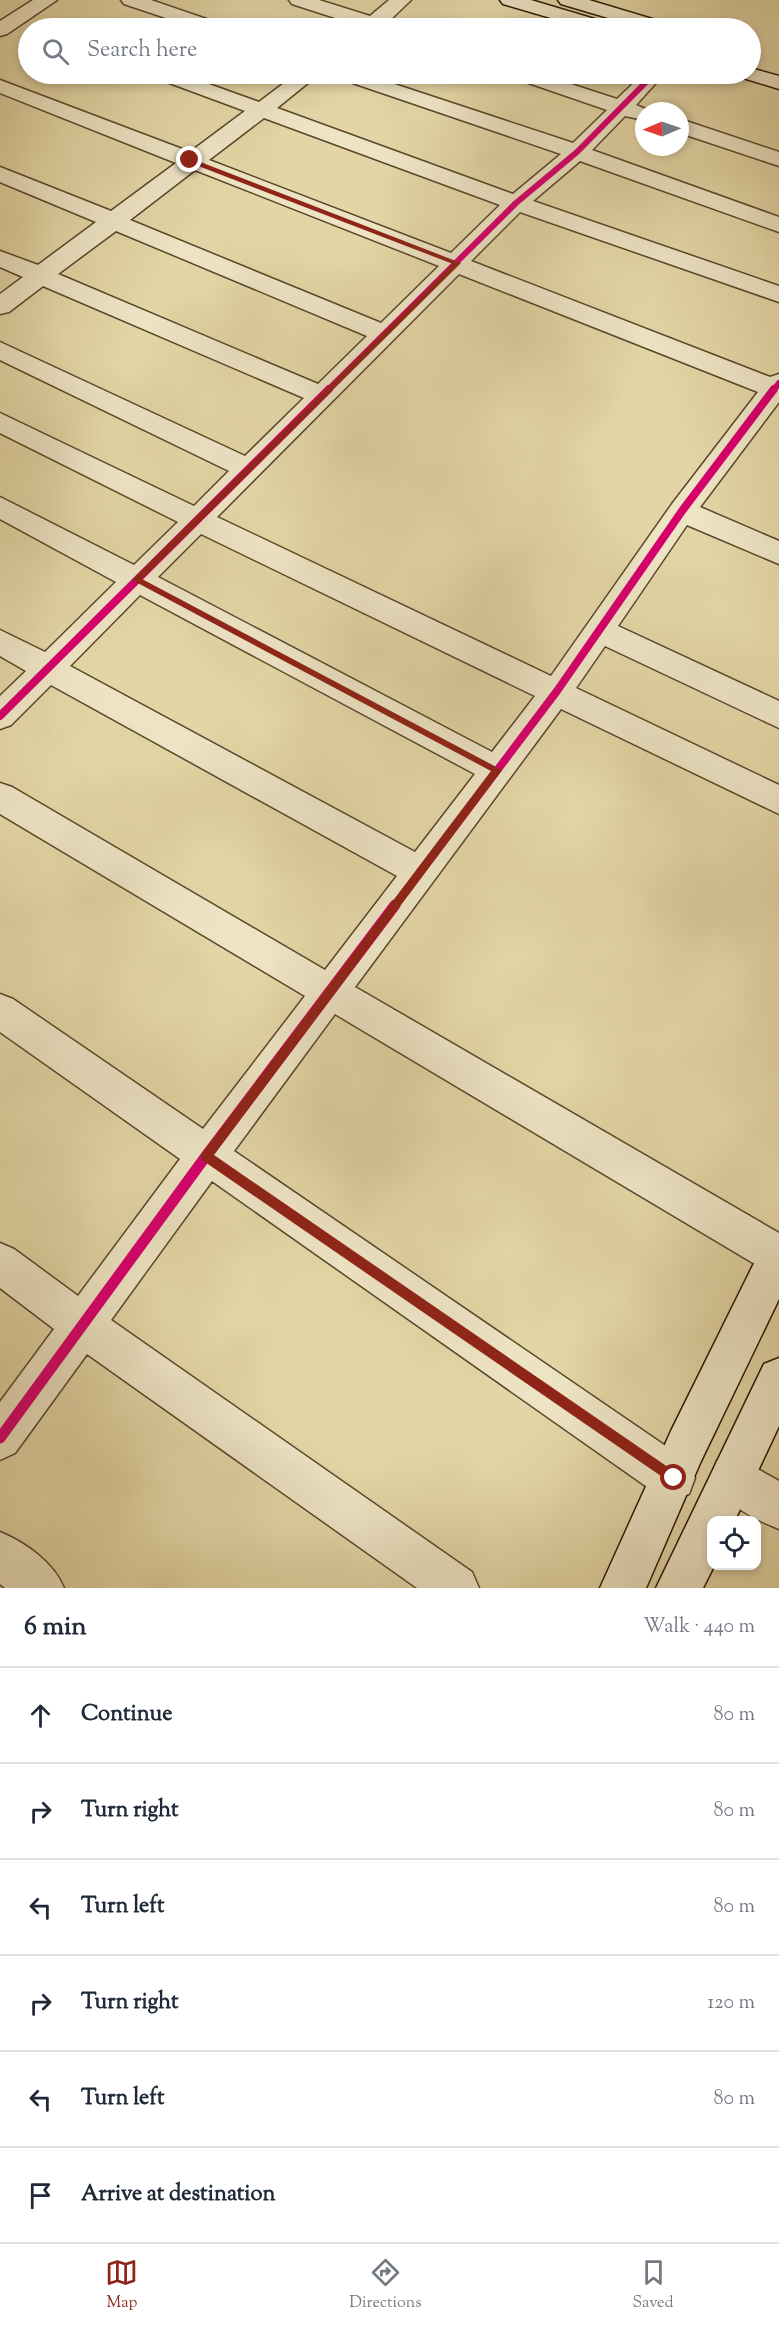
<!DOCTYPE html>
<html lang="en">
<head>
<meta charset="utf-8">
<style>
	:root { --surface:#fff; --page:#f2f2f3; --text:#1f2937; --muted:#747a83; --line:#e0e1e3; --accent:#8f2418 }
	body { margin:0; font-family:"Sorts Mill Goudy",serif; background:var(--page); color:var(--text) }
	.controls { position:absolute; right:18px; bottom:18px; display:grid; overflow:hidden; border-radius:12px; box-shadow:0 3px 9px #0003 }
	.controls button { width:54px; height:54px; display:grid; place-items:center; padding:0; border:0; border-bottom:2px solid var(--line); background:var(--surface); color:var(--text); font:30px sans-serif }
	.compass { position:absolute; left:635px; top:102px; width:54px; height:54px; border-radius:50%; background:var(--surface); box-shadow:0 3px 9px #0003; rotate:268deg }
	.stop { position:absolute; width:18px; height:18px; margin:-14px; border:4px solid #8f2418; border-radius:50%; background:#fff }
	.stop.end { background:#8f2418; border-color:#fff; box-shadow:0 2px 6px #0008 }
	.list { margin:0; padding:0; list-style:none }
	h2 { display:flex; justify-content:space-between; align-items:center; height:78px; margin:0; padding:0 24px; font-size:26px }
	h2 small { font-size:20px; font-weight:400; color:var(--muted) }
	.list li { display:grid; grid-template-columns:39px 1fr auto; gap:18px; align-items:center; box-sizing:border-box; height:96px; padding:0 24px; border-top:2px solid var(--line) }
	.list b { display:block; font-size:22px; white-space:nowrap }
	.list em { font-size:20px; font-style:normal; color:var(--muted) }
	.icon { flex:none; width:33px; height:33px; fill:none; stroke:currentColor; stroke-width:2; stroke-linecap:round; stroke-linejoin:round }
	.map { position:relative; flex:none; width:779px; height:1588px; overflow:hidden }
	.search { position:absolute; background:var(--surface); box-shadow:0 3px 9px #0003; left:18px; right:18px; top:18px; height:66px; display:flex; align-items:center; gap:15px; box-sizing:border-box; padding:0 21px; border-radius:33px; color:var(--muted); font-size:22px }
	.sheet { height:654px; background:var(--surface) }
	nav { display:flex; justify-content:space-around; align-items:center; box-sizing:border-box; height:84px; border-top:2px solid var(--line); background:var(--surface); font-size:16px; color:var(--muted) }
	nav a { display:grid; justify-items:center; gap:3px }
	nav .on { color:var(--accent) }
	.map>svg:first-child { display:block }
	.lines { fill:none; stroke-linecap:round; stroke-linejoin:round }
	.street-casing { stroke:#59472a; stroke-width:3 }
	.secondary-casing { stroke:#2b1801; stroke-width:3 }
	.street { fill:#ede4c4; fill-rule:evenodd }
	.secondary { fill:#ede4c4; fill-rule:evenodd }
	.cycleway-far2-casing { stroke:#ede4c4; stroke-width:8 }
	.cycleway-far1-casing { stroke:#ede4c4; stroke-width:12 }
	.cycleway-casing { stroke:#ede4c4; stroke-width:15 }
	.cycleway-far2 { stroke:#d6006c; stroke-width:6 }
	.cycleway-far1 { stroke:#d6006c; stroke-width:8 }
	.cycleway { stroke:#d6006c; stroke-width:11 }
	.route { fill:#8f2418 }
</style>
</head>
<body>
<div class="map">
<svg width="779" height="1588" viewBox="0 0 779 1588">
	<rect width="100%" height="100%" fill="#e3d5a5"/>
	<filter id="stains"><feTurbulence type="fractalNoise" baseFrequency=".00333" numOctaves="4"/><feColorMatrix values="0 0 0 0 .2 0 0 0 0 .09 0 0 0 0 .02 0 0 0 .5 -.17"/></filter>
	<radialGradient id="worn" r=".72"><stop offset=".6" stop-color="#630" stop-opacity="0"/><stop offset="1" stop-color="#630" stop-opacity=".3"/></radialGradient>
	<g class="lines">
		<defs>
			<g id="street">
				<path d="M33,0H57L7,34L0,36V21Z"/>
				<path d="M121,0H151L221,24L224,28H196L124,4Z"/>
				<path d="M289,0H319L370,16L389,0H411L388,22L396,28H359L360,26L292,4Z"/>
				<path d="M153,74H181L259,102L296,74H319L277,108L513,194L561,154L338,78L334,74H364L573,143L607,110L514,78L511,74H540L617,99L643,74H664L636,105L650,111H644V120L625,116L592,150L779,217V232L580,161L533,201L779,286V302L520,212L471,261L770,377L779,374V402L700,507L779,541V564L687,525L618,626L779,701V728L605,646L576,688L779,785V814L561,709L355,987L779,1233V1276L765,1270L335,1014L234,1151L689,1462L695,1478L689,1494L673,1500L657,1494L212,1181L111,1320L472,1572L479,1588H417L87,1354L15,1453L0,1460V1402L54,1329L0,1288V1243L14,1249L78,1296L180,1159L0,1032V994L13,999L203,1129L305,996L0,814V783L12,787L325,970L397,876L51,685L11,725L0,729V696L26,671L0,656V630L45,652L116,582L0,519V497L134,565L178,522L0,433V413L194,506L229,471L0,360V342L245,456L304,398L43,286L9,312L0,314V294L23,277L0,267V251L38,265L96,222L0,182V167L111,211L176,163L0,93V80L190,152L245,111L156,78ZM264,118L500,205L451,253L209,160ZM195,170L439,266L381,323L130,220ZM116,231L367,336L318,384L58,274ZM459,274L758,392L672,504L551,676L217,517ZM201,534L535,696L492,752L158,577ZM140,595L475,774L415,852L70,666Z"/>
				<path d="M680,119L779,152V166L680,133Z"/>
				<path d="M733,1455L779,1481V1529C754,1519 721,1503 711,1477L717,1461Z"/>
				<path d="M0,1532C26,1543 53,1562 64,1588H5L0,1584Z"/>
			</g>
			<g id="secondary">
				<path d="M500,0H531L598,20L601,24L598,28H585L503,4Z"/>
				<path d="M558,0H589L669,24L672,28H642L561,4Z"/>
				<path d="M750,68L779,76V89L743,78L740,74H750Z"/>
				<path d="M779,1235V1299L701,1461L646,1588H600L671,1431L765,1241Z"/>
				<path d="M779,1358V1426L735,1520H712V1566H714L703,1588H656L764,1364Z"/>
			</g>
		</defs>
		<use href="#street" class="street-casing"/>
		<use href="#secondary" class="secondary-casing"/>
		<use href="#street" class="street"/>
		<use href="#secondary" class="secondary"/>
		<defs>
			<g id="cycleway-far2">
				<path d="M327,391L516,203L577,152L654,74"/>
				<path d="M773,391L779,383"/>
			</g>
			<g id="cycleway-far1">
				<path d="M0,716L329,389"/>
				<path d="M394,907L557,691L682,511L774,389"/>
			</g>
			<path id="cycleway" d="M0,1438L206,1156L395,905"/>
		</defs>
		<use href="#cycleway-far2" class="cycleway-far2-casing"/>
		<use href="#cycleway-far1" class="cycleway-far1-casing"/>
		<use href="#cycleway" class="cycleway-casing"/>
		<use href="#cycleway-far2" class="cycleway-far2"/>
		<use href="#cycleway-far1" class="cycleway-far1"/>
		<use href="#cycleway" class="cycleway"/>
	</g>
	<path class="route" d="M190,158L461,263L142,579L502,770L214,1155L678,1474L680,1478L674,1485L202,1160L200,1156L491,771L132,580L453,264L188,162Z"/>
	<rect width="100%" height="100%" filter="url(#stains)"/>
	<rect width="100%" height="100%" fill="url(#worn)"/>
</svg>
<div class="controls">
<button><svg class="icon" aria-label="locate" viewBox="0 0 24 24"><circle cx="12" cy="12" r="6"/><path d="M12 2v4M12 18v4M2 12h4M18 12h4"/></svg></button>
</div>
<svg class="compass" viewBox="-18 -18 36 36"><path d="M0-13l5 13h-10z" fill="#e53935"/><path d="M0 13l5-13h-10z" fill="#747a83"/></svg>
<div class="stop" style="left:674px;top:1478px"></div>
<div class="stop end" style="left:190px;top:160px"></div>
<div class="search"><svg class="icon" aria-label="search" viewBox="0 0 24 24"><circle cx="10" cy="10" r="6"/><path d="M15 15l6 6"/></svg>Search here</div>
</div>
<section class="sheet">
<h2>6 min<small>Walk · 440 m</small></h2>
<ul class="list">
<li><svg class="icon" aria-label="ahead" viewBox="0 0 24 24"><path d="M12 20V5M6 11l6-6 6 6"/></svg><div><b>Continue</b></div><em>80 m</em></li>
<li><svg class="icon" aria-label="right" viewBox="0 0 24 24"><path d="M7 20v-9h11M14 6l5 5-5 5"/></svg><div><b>Turn right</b></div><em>80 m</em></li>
<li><svg class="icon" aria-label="left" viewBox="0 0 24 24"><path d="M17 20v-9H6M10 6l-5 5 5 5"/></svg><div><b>Turn left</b></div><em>80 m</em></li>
<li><svg class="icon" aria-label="right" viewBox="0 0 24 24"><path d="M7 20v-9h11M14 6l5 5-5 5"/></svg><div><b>Turn right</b></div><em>120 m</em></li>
<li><svg class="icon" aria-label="left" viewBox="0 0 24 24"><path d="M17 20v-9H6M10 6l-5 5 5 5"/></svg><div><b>Turn left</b></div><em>80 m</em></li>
<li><svg class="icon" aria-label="arrive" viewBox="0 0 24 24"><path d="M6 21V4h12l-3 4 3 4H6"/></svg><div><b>Arrive at destination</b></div></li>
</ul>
</section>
<nav>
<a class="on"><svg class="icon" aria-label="map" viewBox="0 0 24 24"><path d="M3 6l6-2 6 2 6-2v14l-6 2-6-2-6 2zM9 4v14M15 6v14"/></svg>Map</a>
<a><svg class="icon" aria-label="directions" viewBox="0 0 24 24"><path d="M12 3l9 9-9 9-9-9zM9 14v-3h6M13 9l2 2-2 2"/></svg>Directions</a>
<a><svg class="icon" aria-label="saved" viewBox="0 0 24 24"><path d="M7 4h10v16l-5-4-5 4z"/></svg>Saved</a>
</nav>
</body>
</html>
